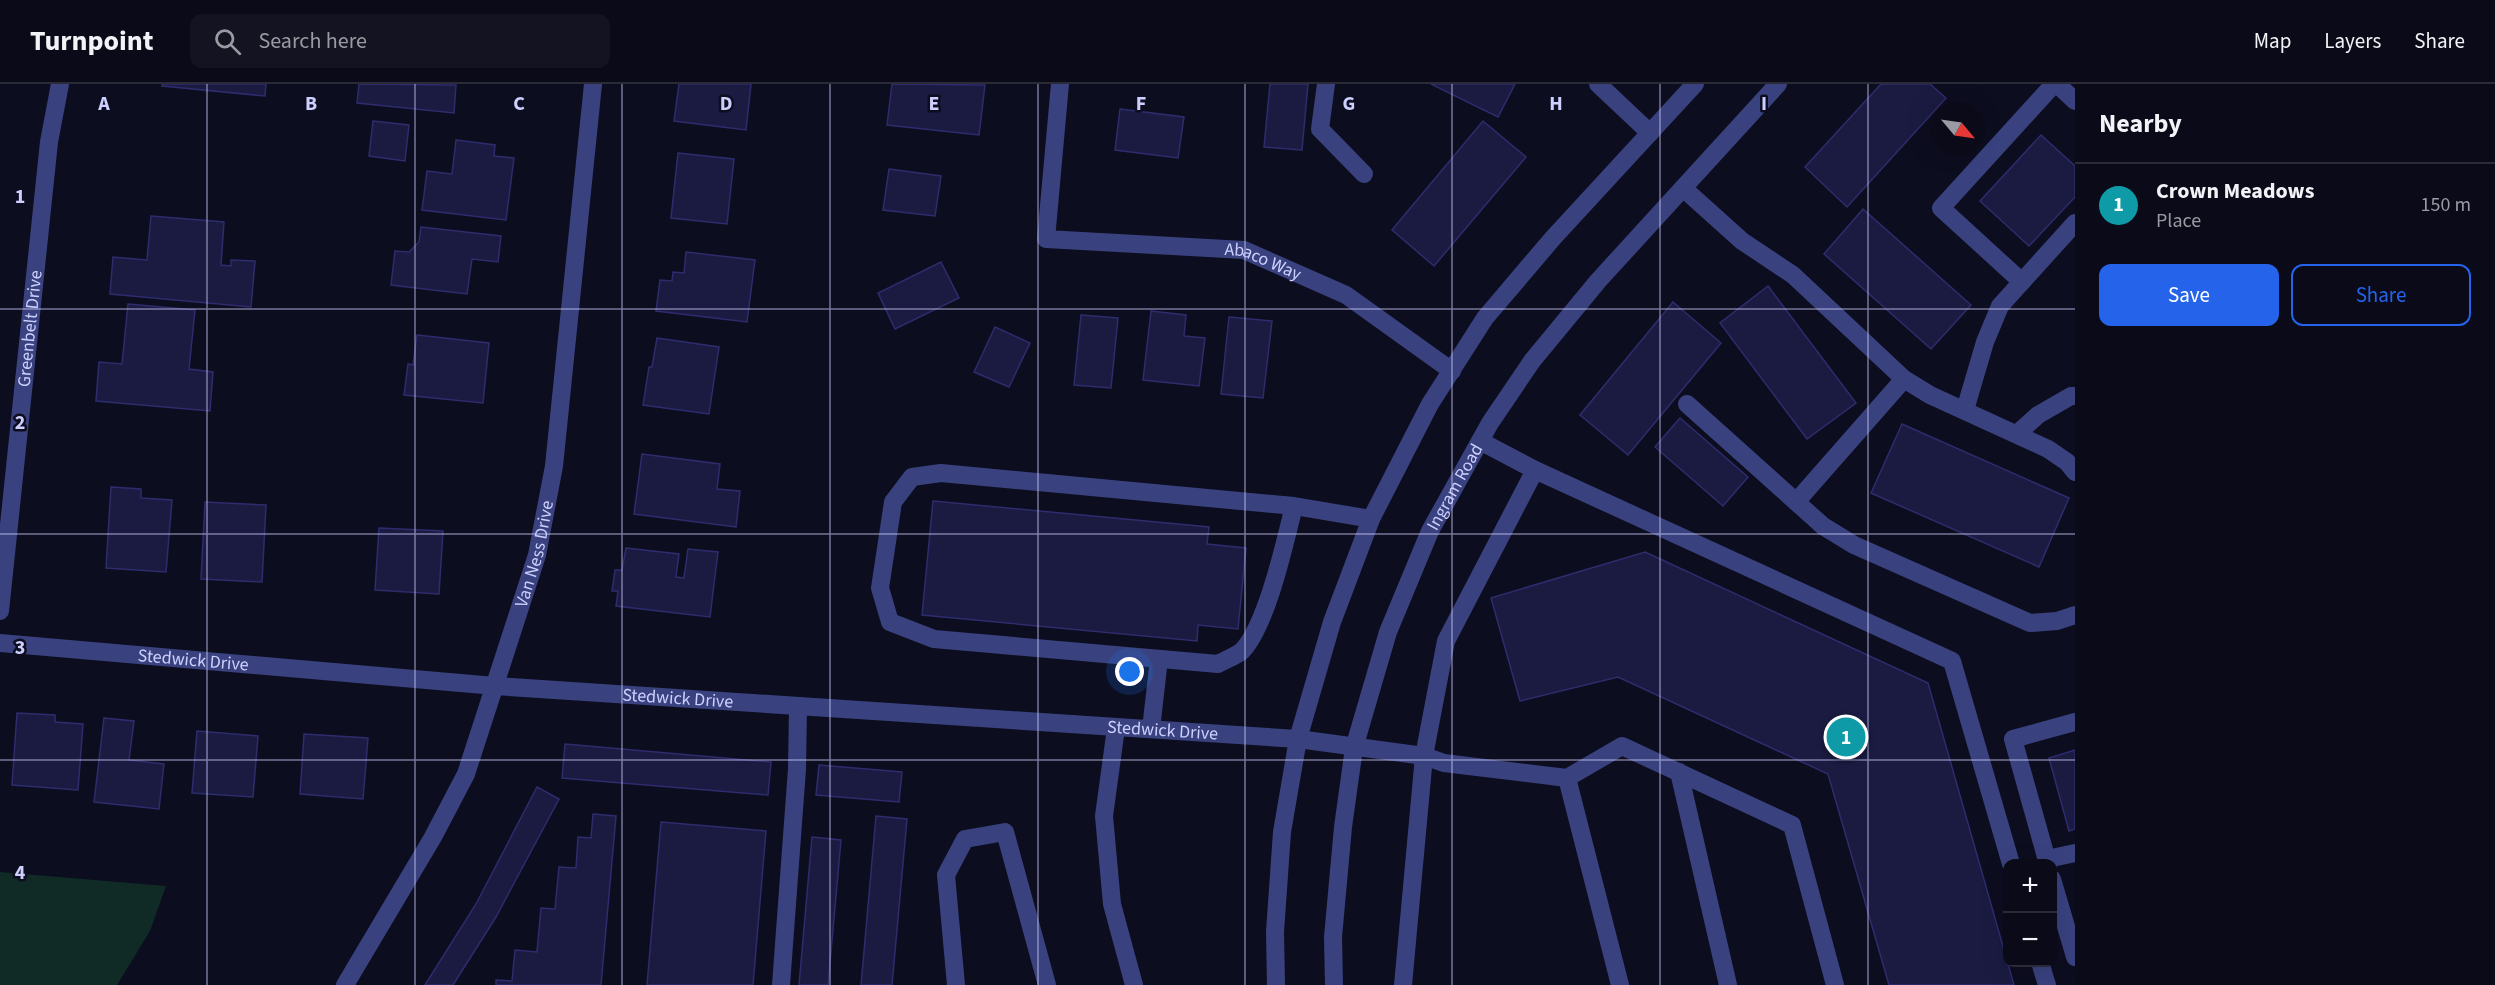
<!DOCTYPE html>
<html lang="en">
<head>
<meta charset="utf-8">
<style>
	:root { --surface:#0a0a18; --page:#131321; --text:#f1f3f6; --muted:#999aa2; --line:#2a2b37; --accent:#2563eb }
	body { margin:0; font-family:"Source Sans 3",sans-serif; background:var(--page); color:var(--text) }
	.controls { position:absolute; right:18px; bottom:18px; display:grid; overflow:hidden; border-radius:12px; box-shadow:0 6px 24px #0002 }
	.controls button { width:54px; height:54px; display:grid; place-items:center; padding:0; border:0; border-bottom:2px solid var(--line); background:var(--surface); color:var(--text); font:30px sans-serif }
	.compass { position:absolute; left:1931px; top:18px; width:54px; height:54px; border-radius:50%; background:var(--surface); box-shadow:0 6px 24px #0002; rotate:119deg }
	.you { position:absolute; left:1130px; top:588px; width:21px; height:21px; margin:-15px; border:4px solid #fff; border-radius:50%; background:#1a73e8; box-shadow:0 0 0 9px #1a73e833 }
	.badge { display:grid; place-items:center; width:39px; height:39px; border-radius:50%; background:var(--accent); color:#fff; font-size:20px; font-weight:700 }
	.pin { position:absolute; translate:-50% -50%; border:3px solid #fff; box-shadow:0 2px 6px #0006 }
	.list { margin:0; padding:0; list-style:none }
	h2 { display:flex; justify-content:space-between; align-items:center; height:78px; margin:0; padding:0 24px; font-size:26px }
	h2 small { font-size:20px; font-weight:400; color:var(--muted) }
	.list li { display:grid; grid-template-columns:39px 1fr auto; gap:18px; align-items:center; box-sizing:border-box; height:84px; padding:0 24px; border-top:2px solid var(--line) }
	.list b { display:block; font-size:22px; white-space:nowrap }
	.list p { margin:0; font-size:20px; white-space:nowrap; color:var(--muted) }
	.list em { font-size:20px; font-style:normal; color:var(--muted) }
	.actions { display:flex; gap:12px; padding:18px 24px }
	.actions a { flex:1; padding:14px 0; border:2px solid var(--accent); border-radius:12px; text-align:center; font-size:21px; color:var(--accent) }
	.actions .main { background:var(--accent); color:#fff }
	.icon { flex:none; width:33px; height:33px; fill:none; stroke:currentColor; stroke-width:2; stroke-linecap:round; stroke-linejoin:round }
	.map { position:relative; flex:none; width:2075px; height:901px; overflow:hidden }
	header { display:flex; align-items:center; gap:36px; box-sizing:border-box; height:84px; padding:0 30px; background:var(--surface); border-bottom:2px solid var(--line) }
	header strong { font-size:28px }
	nav { display:flex; gap:33px; margin-inline-start:auto; font-size:21px }
	.search { width:420px; height:54px; background:var(--page); display:flex; align-items:center; gap:15px; box-sizing:border-box; padding:0 21px; border-radius:12px; color:var(--muted); font-size:22px }
	main { display:flex }
	aside { flex:1; background:var(--surface) }
	.map>svg:first-child { display:block }
	.green { fill:#102a25 }
	.building { fill:#1b1a41; stroke:#2e2c6d; stroke-width:1.5 }
	.lines { fill:none; stroke-linecap:round; stroke-linejoin:round }
	.minor { stroke:#39427f; stroke-width:18 }
	.grid { fill:none; stroke:#cdd0fe; stroke-width:1.5; stroke-opacity:0.55 }
	.labels { text-anchor:middle; dominant-baseline:central; stroke-width:5; stroke-linejoin:round; paint-order:stroke }
	.street-label { font-size:18px; fill:#cdd0fe; stroke:#0d0d20 }
	.grid-label { font-size:20px; text-anchor:middle; font-weight:bold; fill:#cdd0fe; stroke:#0d0d20; stroke-width:5; stroke-linejoin:round; paint-order:stroke }
</style>
</head>
<body>
<header>
<strong>Turnpoint</strong>
<div class="search"><svg class="icon" aria-label="search" viewBox="0 0 24 24"><circle cx="10" cy="10" r="6"/><path d="M15 15l6 6"/></svg>Search here</div>
<nav><a>Map</a><a>Layers</a><a>Share</a></nav>
</header>
<main>
<div class="map">
<svg width="2075" height="901" viewBox="0 0 2075 901">
	<rect width="100%" height="100%" fill="#0d0d20"/>
	<path class="green" d="M0,788L166,802L150,847L117,901H0Z"/>
	<g class="building">
		<path d="M162,0H266L265,12L162,2Z"/>
		<path d="M359,0L456,1L454,29L357,19Z"/>
		<path d="M679,0H751L746,46L674,37Z"/>
		<path d="M892,0L985,1L979,51L887,41Z"/>
		<path d="M1270,0H1308L1302,66L1264,63Z"/>
		<path d="M1431,0H1515L1498,33Z"/>
		<path d="M1881,0H1930L1946,14L1847,123L1805,83Z"/>
		<path d="M1120,25L1184,33L1178,74L1115,66Z"/>
		<path d="M373,37L409,41L405,77L369,72Z"/>
		<path d="M1483,37L1526,73L1434,182L1392,146Z"/>
		<path d="M2041,51L2075,82V113L2029,162L1980,117Z"/>
		<path d="M456,56L495,61L494,72L514,74L506,136L422,126L427,87L452,90Z"/>
		<path d="M678,69L734,75L727,140L671,134Z"/>
		<path d="M889,85L941,92L935,132L883,126Z"/>
		<path d="M1863,125L1971,221L1931,265L1824,170Z"/>
		<path d="M151,132L224,138L221,181L231,182V176L255,177L251,223L110,210L113,173L147,176Z"/>
		<path d="M421,143L501,152L498,178L472,175L467,210L391,201L395,167L409,168L419,158Z"/>
		<path d="M686,168L755,176L747,238L656,227L660,196L672,197L673,188L684,189Z"/>
		<path d="M941,178L959,214L895,245L878,209Z"/>
		<path d="M1768,202L1856,319L1807,355L1720,239Z"/>
		<path d="M1673,218L1721,259L1628,371L1580,331Z"/>
		<path d="M128,220L195,226L189,285L213,288L210,327L96,317L99,278L122,280Z"/>
		<path d="M1151,227L1186,231L1184,252L1205,254L1199,302L1143,296Z"/>
		<path d="M1081,231L1118,234L1111,304L1074,301Z"/>
		<path d="M1229,233L1272,237L1263,314L1221,310Z"/>
		<path d="M995,243L1030,259L1009,303L974,288Z"/>
		<path d="M417,251L489,259L483,319L404,311L408,280L413,281Z"/>
		<path d="M657,254L719,263L709,330L643,321L649,283H652Z"/>
		<path d="M1680,334L1748,393L1723,422L1655,363Z"/>
		<path d="M1902,340L2069,414L2039,483L1871,409Z"/>
		<path d="M642,370L720,380L717,405L740,407L736,443L634,430Z"/>
		<path d="M111,403L141,405V414L172,416L166,488L106,484Z"/>
		<path d="M933,417L1209,443L1207,460L1246,464L1238,545L1198,541L1197,557L922,531Z"/>
		<path d="M205,418L266,421L262,498L201,495Z"/>
		<path d="M379,444L443,447L439,510L375,506Z"/>
		<path d="M626,464L679,470L676,493L684,494L688,465L718,468L710,533L616,522L618,507H612L615,486H622Z"/>
		<path d="M1645,468L1928,599L2014,901H1889L1828,690L1618,593L1520,617L1491,514Z"/>
		<path d="M17,629L55,631V638L83,640L78,706L12,701Z"/>
		<path d="M104,634L134,637L129,676L164,680L159,725L94,718Z"/>
		<path d="M197,647L258,652L253,713L192,709Z"/>
		<path d="M304,650L368,654L363,715L300,710Z"/>
		<path d="M565,660L771,678L768,711L562,694Z"/>
		<path d="M2075,666V745L2069,747L2049,674Z"/>
		<path d="M819,681L902,688L899,718L816,711Z"/>
		<path d="M537,703L559,715L496,833L453,901H425L476,820Z"/>
		<path d="M593,730L616,732L601,901H496V896L512,897L515,866L537,868L541,824L555,825L559,783L576,784L578,753L591,754Z"/>
		<path d="M876,732L907,735L892,901H861Z"/>
		<path d="M661,738L766,747L753,901H647Z"/>
		<path d="M812,753L841,756L828,901H799Z"/>
	</g>
	<g class="lines">
		<g class="minor">
			<path id="s1" d="M1060,0L1046,155L1244,166L1346,211L1452,287"/>
			<path d="M1326,0L1320,45L1364,90"/>
			<path d="M1598,0L1650,49"/>
			<path d="M2057,0L2075,17"/>
			<path d="M1683,104L1742,157L1793,191L1904,295L1930,311L2048,365L2067,378L2075,388"/>
			<path d="M2022,198L1941,124L2054,0"/>
			<path d="M1687,320L1823,442L1854,461L2030,539L2057,537L2075,531"/>
			<path d="M1965,326L1985,258L2000,222L2075,139"/>
			<path d="M2017,350L2038,331L2071,312H2075"/>
			<path d="M1480,357L1535,386"/>
			<path d="M1796,418L1904,295"/>
			<path d="M1294,422C1285,458 1267,541 1242,567C1236,572 1225,576 1218,580L934,555L890,538L880,504L893,418L912,393L941,389L1294,422L1371,435"/>
			<path id="s2" d="M0,527L49,58L60,0"/>
			<path id="s3" d="M0,559L495,602L1298,655L1424,672L1446,557L1535,386L1952,577L2011,780"/>
			<path d="M1116,644L1104,732L1112,820L1134,901"/>
			<path d="M1151,645L1159,575"/>
			<path d="M1679,688L1728,901"/>
			<path d="M1567,694L1620,901"/>
			<path d="M2047,775L2075,769"/>
			<path d="M2048,780L2013,655L2075,638"/>
			<path d="M2052,795L2075,873"/>
			<path d="M2040,878L2047,901"/>
			<path id="s4" d="M345,901L433,753L466,690L537,471L554,382L593,0"/>
			<path d="M781,901L797,685L798,622"/>
			<path d="M956,901L946,791L965,755L1005,748L1047,901"/>
			<path d="M1276,901L1275,848L1282,748L1298,655L1332,538L1371,435L1430,320L1485,234L1553,154L1695,0"/>
			<path id="s5" d="M1334,901L1333,853L1343,743L1354,664L1388,548L1430,447L1490,339L1532,277L1598,197L1778,0"/>
			<path d="M1403,901L1424,672L1444,679L1567,694L1622,662L1792,741L1835,901"/>
		</g>
	</g>
	<path class="grid" d="M207,0V901M415,0V901M622,0V901M830,0V901M1038,0V901M1245,0V901M1452,0V901M1660,0V901M1868,0V901M0,225H2075M0,450H2075M0,676H2075"/>
	<g class="labels">
		<g class="street-label">
			<text stroke="none"><textPath href="#s1" startOffset="375">Abaco Way</textPath></text>
			<text stroke="none"><textPath href="#s2" startOffset="284">Greenbelt Drive</textPath></text>
			<text stroke="none"><textPath href="#s5" startOffset="519">Ingram Road</textPath></text>
			<text stroke="none"><textPath href="#s4" startOffset="474">Van Ness Drive</textPath></text>
			<text stroke="none"><textPath href="#s3" startOffset="194">Stedwick Drive</textPath></text>
			<text stroke="none"><textPath href="#s3" startOffset="680">Stedwick Drive</textPath></text>
			<text stroke="none"><textPath href="#s3" startOffset="1166">Stedwick Drive</textPath></text>
		</g>
	</g>
	<g class="grid-label">
		<text x="104" y="26">A</text>
		<text x="311" y="26">B</text>
		<text x="519" y="26">C</text>
		<text x="726" y="26">D</text>
		<text x="934" y="26">E</text>
		<text x="1141" y="26">F</text>
		<text x="1349" y="26">G</text>
		<text x="1556" y="26">H</text>
		<text x="1764" y="26">I</text>
		<text x="20" y="119">1</text>
		<text x="20" y="345">2</text>
		<text x="20" y="570">3</text>
		<text x="20" y="795">4</text>
	</g>
</svg>
<div class="controls">
<button>+</button>
<button>−</button>
</div>
<svg class="compass" viewBox="-18 -18 36 36"><path d="M0-13l5 13h-10z" fill="#e53935"/><path d="M0 13l5-13h-10z" fill="#999aa2"/></svg>
<div class="you"></div>
<div class="pin badge" style="left:1846px;top:653px;background:#0f9aa8">1</div>
</div>
<aside>
<h2>Nearby<small></small></h2>
<ul class="list">
<li><span class="badge" style="background:#0f9aa8">1</span><div><b>Crown Meadows</b><p>Place</p></div><em>150 m</em></li>
</ul>
<div class="actions"><a class="main">Save</a><a>Share</a></div>
</aside>
</main>
</body>
</html>
